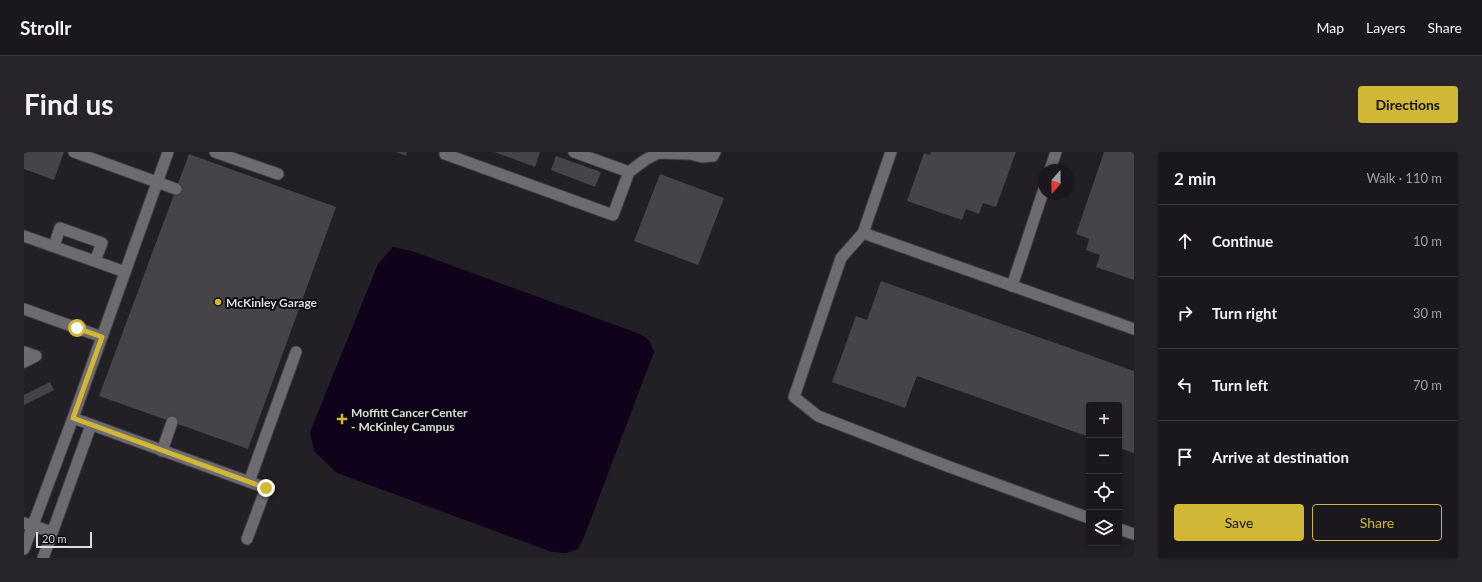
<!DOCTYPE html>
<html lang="en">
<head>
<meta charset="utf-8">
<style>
	:root { --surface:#1a181c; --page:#272529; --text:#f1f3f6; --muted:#9fa0a3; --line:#38373b; --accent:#d1b736 }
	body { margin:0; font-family:Lato,sans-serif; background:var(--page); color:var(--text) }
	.controls { position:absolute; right:12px; bottom:12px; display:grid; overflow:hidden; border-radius:4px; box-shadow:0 1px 3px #0004 }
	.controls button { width:36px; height:36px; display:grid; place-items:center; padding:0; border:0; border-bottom:1px solid var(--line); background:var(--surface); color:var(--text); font:20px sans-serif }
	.compass { position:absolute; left:1014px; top:12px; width:36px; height:36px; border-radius:50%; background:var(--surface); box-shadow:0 1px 3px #0004; rotate:200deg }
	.scale { position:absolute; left:12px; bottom:10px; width:56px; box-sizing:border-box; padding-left:4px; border:2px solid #dedde0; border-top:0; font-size:11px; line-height:14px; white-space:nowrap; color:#dedde0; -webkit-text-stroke:3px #0b0a0c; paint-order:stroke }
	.stop { position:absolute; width:12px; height:12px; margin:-9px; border:3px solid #d1b736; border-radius:50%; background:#fff }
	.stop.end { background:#d1b736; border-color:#fff; box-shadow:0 1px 4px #0008 }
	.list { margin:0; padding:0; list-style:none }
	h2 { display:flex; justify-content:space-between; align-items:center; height:52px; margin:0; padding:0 16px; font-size:17px }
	h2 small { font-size:13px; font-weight:400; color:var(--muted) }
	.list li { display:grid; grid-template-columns:26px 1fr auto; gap:12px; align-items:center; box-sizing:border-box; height:72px; padding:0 16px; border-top:1px solid var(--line) }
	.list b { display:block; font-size:15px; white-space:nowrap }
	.list em { font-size:13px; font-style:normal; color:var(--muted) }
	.actions { display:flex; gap:8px; padding:12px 16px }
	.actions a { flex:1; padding:9px 0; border:1px solid var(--accent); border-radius:4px; text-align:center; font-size:14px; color:var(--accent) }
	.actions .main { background:var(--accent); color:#111 }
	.icon { flex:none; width:22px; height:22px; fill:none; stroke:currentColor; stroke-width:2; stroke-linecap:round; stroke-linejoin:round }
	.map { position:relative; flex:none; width:1110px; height:406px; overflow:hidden; border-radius:4px }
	header { display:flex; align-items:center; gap:24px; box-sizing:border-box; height:56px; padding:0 20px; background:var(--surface); border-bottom:1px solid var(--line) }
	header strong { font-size:19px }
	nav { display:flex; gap:22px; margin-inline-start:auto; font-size:14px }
	.intro { display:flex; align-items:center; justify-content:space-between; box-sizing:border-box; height:96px; padding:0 24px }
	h1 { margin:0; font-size:28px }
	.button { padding:10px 18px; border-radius:4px; background:var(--accent); color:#111; font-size:14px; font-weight:700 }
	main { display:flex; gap:24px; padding:0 24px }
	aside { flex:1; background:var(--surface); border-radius:4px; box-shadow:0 1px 3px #0004 }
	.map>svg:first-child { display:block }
	.water { fill:#0f021a }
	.building { fill:#464349 }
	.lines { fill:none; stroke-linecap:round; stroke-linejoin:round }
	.lane-casing { stroke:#3e3d40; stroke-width:13 }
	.lane { stroke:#6d6a70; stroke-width:11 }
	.route { stroke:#d1b736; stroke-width:5 }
	.poi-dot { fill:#d1b736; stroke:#0b0a0c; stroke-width:1.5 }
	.labels { text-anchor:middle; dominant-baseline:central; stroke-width:4; stroke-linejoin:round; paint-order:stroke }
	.poi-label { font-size:12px; font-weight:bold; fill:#dedde0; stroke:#0b0a0c; text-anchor:start }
</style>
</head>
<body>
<header>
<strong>Strollr</strong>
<nav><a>Map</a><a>Layers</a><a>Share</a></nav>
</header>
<div class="intro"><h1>Find us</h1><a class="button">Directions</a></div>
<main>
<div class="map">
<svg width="1110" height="406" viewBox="0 0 1110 406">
	<rect width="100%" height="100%" fill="#222025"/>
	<path class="water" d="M369,95L388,99L616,182L625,188L630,200L560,385L554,397L542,401L528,400L313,321L290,299L286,280L354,112Z"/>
	<g class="building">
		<path d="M0,0H40L30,28L0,17Z"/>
		<path d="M372,0H383L382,4Z"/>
		<path d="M470,0H516L511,15Z"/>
		<path d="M907,0H992L972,55L959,51L955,62L942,57L938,68L883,49L900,1L906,3Z"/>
		<path d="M1080,0H1110V128L1072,115L1076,103L1062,98L1065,87L1052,82Z"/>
		<path d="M165,2L312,55L224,297L75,244Z"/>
		<path d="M532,4L577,20L571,35L527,18Z"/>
		<path d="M636,22L700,46L674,113L610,89Z"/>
		<path d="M857,129L1110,219V301L1095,296V253H1065V285L893,224L881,256L808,230L832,164L843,168Z"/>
		<path d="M26,230L30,238L0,253V243Z"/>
	</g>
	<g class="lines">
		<defs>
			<g id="lane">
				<path d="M50,0L152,37"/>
				<path d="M144,0L49,266L242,336L223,387"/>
				<path d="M191,0L254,22"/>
				<path d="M421,0V2L589,63L605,20L621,8L634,1L666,2L678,5L689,4L691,0"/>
				<path d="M550,0L605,20"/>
				<path d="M867,0L839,81L817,106L770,245L794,264L923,314L1065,366"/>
				<path d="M1026,18L1032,0"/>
				<path d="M839,81L1110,177"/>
				<path d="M0,84L101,120"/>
				<path d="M30,94L36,76L78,91L71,109"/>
				<path d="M988,134L1020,37"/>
				<path d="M0,157L78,185"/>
				<path d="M0,200L12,204L0,210"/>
				<path d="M138,299L148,270"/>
				<path d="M225,330L272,200"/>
				<path d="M0,371L28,380"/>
				<path d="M1095,377L1110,382"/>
				<path d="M0,397L49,266"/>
				<path d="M19,406L67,273"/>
			</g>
		</defs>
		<use href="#lane" class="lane-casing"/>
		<use href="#lane" class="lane"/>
	</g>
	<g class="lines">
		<path class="route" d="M53,176L78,185L49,266L242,336"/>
	</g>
	<g class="poi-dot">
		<circle cx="194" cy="150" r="4"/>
		<path d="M316 261h4v4h4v4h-4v4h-4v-4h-4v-4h4z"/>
	</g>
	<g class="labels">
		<g class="poi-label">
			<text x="202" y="150">McKinley Garage</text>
			<text x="327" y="260">Moffitt Cancer Center<tspan x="327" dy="14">- McKinley Campus</tspan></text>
		</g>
	</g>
</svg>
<div class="controls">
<button>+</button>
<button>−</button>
<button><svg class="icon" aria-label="locate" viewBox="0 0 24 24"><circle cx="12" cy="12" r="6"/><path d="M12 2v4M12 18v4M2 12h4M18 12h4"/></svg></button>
<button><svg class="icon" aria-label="layers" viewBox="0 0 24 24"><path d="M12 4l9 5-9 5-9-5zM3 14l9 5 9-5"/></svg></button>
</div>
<svg class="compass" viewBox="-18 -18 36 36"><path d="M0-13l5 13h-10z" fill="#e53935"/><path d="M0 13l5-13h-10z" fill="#9fa0a3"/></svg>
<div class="scale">20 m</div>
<div class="stop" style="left:53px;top:176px"></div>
<div class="stop end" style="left:242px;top:336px"></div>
</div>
<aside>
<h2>2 min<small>Walk · 110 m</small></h2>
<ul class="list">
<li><svg class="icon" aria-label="ahead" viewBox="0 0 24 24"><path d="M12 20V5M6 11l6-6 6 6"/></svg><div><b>Continue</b></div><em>10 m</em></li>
<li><svg class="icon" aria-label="right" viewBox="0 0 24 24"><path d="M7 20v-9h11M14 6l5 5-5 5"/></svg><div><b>Turn right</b></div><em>30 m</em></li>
<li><svg class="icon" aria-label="left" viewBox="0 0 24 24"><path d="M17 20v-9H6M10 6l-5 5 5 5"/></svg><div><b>Turn left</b></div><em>70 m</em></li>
<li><svg class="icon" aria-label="arrive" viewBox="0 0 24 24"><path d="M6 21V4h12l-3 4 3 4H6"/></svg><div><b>Arrive at destination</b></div></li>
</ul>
<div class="actions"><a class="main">Save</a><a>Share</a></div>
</aside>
</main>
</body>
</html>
